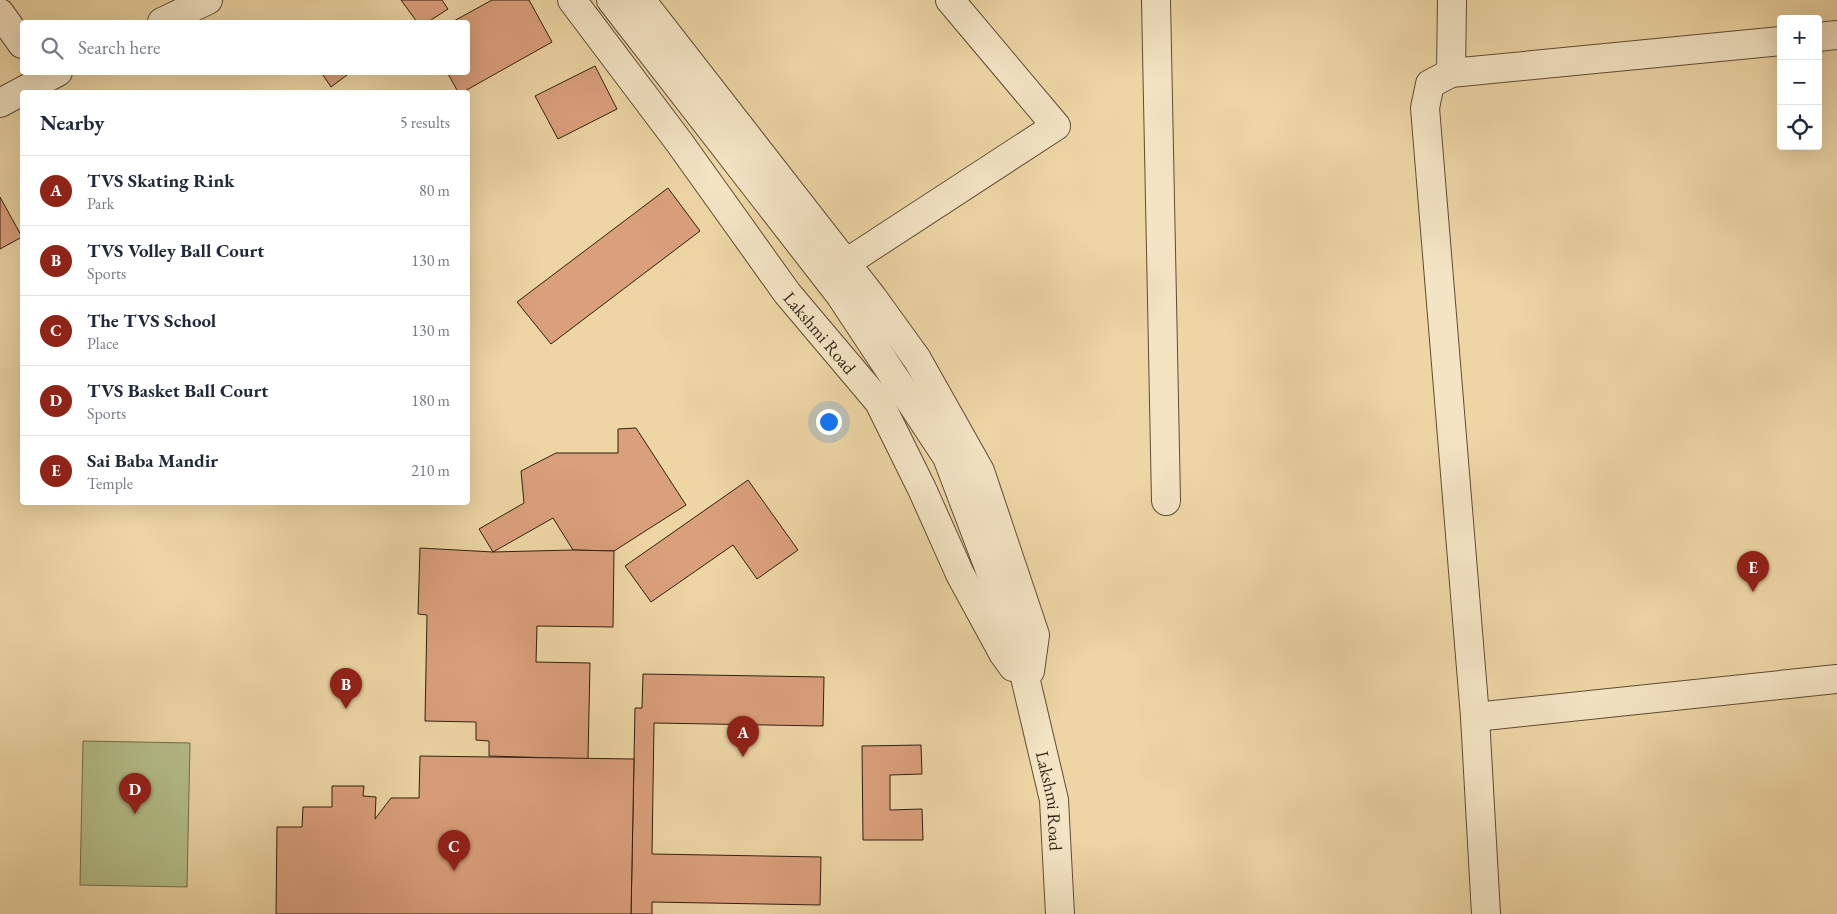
<!DOCTYPE html>
<html lang="en">
<head>
<meta charset="utf-8">
<style>
	:root { --surface:#fff; --page:#f2f2f3; --text:#1f2937; --muted:#747a83; --line:#e0e1e3; --accent:#8f2418 }
	body { margin:0; font-family:"EB Garamond",serif; background:var(--page); color:var(--text) }
	.controls { position:absolute; right:15px; top:15px; display:grid; overflow:hidden; border-radius:5px; box-shadow:0 5px 20px #0002 }
	.controls button { width:45px; height:45px; display:grid; place-items:center; padding:0; border:0; border-bottom:1px solid var(--line); background:var(--surface); color:var(--text); font:25px sans-serif }
	.you { position:absolute; left:828px; top:421px; width:18px; height:18px; margin:-12px; border:4px solid #fff; border-radius:50%; background:#1a73e8; box-shadow:0 0 0 8px #1a73e833 }
	.badge { display:grid; place-items:center; width:32px; height:32px; border-radius:50%; background:var(--accent); color:#fff; font-size:16px; font-weight:700 }
	.pin { position:absolute; translate:-50% -41px; filter:drop-shadow(0 1px 2px #0008) }
	.pin::after { content:''; position:absolute; top:26px; width:18px; height:15px; background:inherit; clip-path:polygon(0 0,100% 0,50% 100%) }
	.list { margin:0; padding:0; list-style:none }
	h2 { display:flex; justify-content:space-between; align-items:center; height:65px; margin:0; padding:0 20px; font-size:21px }
	h2 small { font-size:16px; font-weight:400; color:var(--muted) }
	.list li { display:grid; grid-template-columns:32px 1fr auto; gap:15px; align-items:center; box-sizing:border-box; height:70px; padding:0 20px; border-top:1px solid var(--line) }
	.list b { display:block; font-size:19px; white-space:nowrap }
	.list p { margin:0; font-size:16px; white-space:nowrap; color:var(--muted) }
	.list em { font-size:16px; font-style:normal; color:var(--muted) }
	.icon { flex:none; width:28px; height:28px; fill:none; stroke:currentColor; stroke-width:2; stroke-linecap:round; stroke-linejoin:round }
	.map { position:relative; flex:none; width:1837px; height:914px; overflow:hidden }
	.search { position:absolute; background:var(--surface); box-shadow:0 5px 20px #0002; left:20px; top:20px; width:450px; height:55px; display:flex; align-items:center; gap:12px; box-sizing:border-box; padding:0 18px; border-radius:5px; color:var(--muted); font-size:19px }
	.panel { position:absolute; background:var(--surface); box-shadow:0 5px 20px #0002; left:20px; top:90px; width:450px; height:415px; border-radius:5px }
	.map>svg:first-child { display:block }
	.green { fill:#b4be89; stroke:#726e4d }
	.building { fill:#da9f7b; stroke:#301f11 }
	.lines { fill:none; stroke-linecap:round; stroke-linejoin:round }
	.minor-casing { stroke:#5f4c36; stroke-width:30 }
	.tertiary-casing { stroke:#5f4c36; stroke-width:30 }
	.minor { stroke:#f3e4c4; stroke-width:28 }
	.tertiary { stroke:#f3e4c4; stroke-width:28 }
	.labels { text-anchor:middle; dominant-baseline:central; stroke-width:4; stroke-linejoin:round; paint-order:stroke }
	.street-label { font-size:18px; fill:#301f11; stroke:#f3e4c4 }
</style>
</head>
<body>
<div class="map">
<svg width="1837" height="914" viewBox="0 0 1837 914">
	<rect width="100%" height="100%" fill="#edd5a4"/>
	<filter id="stains"><feTurbulence type="fractalNoise" baseFrequency=".004" numOctaves="4"/><feColorMatrix values="0 0 0 0 .2 0 0 0 0 .09 0 0 0 0 .02 0 0 0 .5 -.17"/></filter>
	<radialGradient id="worn" r=".72"><stop offset=".6" stop-color="#630" stop-opacity="0"/><stop offset="1" stop-color="#630" stop-opacity=".3"/></radialGradient>
	<path class="green" d="M83,741L190,743L187,887L80,885Z"/>
	<g class="building">
		<path d="M401,0H442L448,9L428,22H417Z"/>
		<path d="M492,0H529L552,42L463,92H458L447,72H468V22H452Z"/>
		<path d="M595,66L617,109L558,139L535,96Z"/>
		<path d="M321,72H351L331,87Z"/>
		<path d="M668,188L700,231L551,344L517,302Z"/>
		<path d="M0,197L22,237L0,249Z"/>
		<path d="M636,428L686,505L614,551L573,550L553,518L493,552L479,529L524,503L521,471L556,453H618V429Z"/>
		<path d="M748,480L798,550L757,579L733,545L651,602L625,566Z"/>
		<path d="M420,548L493,552L573,550L614,551L613,627L537,626L536,662L590,663L588,759L489,756V741L476,740V722L425,721L427,615L418,614Z"/>
		<path d="M643,674L824,677L823,726L654,723L652,854L821,857L820,905L652,902V914H631L635,708H642Z"/>
		<path d="M921,745L922,774L890,775V810L922,809L923,840H863L862,746Z"/>
		<path d="M420,756L634,759L631,914H276L277,827H302L303,807H332V786H364L363,796L376,797L375,819L391,798H419Z"/>
	</g>
	<g class="lines">
		<defs>
			<g id="minor">
				<path d="M1156,0L1166,501"/>
				<path d="M0,13L22,44"/>
				<path d="M162,22L208,0"/>
				<path d="M1818,37L1837,35"/>
				<path d="M1451,73L1452,0"/>
				<path d="M0,103L58,72"/>
				<path d="M846,263L1056,126L950,0"/>
				<path d="M1475,717L1837,679"/>
				<path d="M1486,914L1475,717L1425,108L1430,84L1451,73L1781,41"/>
			</g>
			<g id="tertiary">
				<path id="s1" d="M572,0L679,142L787,293L879,402L922,489L960,574L1003,653L1013,667"/>
				<path id="s2" d="M611,0L840,295L947,457L1016,639L1054,800L1060,914"/>
				<path d="M641,0L873,298L917,359L980,471L1035,635L1030,671"/>
			</g>
		</defs>
		<use href="#minor" class="minor-casing"/>
		<use href="#tertiary" class="tertiary-casing"/>
		<use href="#minor" class="minor"/>
		<use href="#tertiary" class="tertiary"/>
	</g>
	<g class="labels">
		<g class="street-label">
			<text stroke="none"><textPath href="#s1" startOffset="415">Lakshmi Road</textPath></text>
			<text stroke="none"><textPath href="#s2" startOffset="928">Lakshmi Road</textPath></text>
		</g>
	</g>
	<rect width="100%" height="100%" filter="url(#stains)"/>
	<rect width="100%" height="100%" fill="url(#worn)"/>
</svg>
<div class="controls">
<button>+</button>
<button>−</button>
<button><svg class="icon" aria-label="locate" viewBox="0 0 24 24"><circle cx="12" cy="12" r="6"/><path d="M12 2v4M12 18v4M2 12h4M18 12h4"/></svg></button>
</div>
<div class="you"></div>
<div class="pin badge" style="left:743px;top:757px">A</div>
<div class="pin badge" style="left:346px;top:709px">B</div>
<div class="pin badge" style="left:454px;top:871px">C</div>
<div class="pin badge" style="left:135px;top:814px">D</div>
<div class="pin badge" style="left:1753px;top:592px">E</div>
<div class="search"><svg class="icon" aria-label="search" viewBox="0 0 24 24"><circle cx="10" cy="10" r="6"/><path d="M15 15l6 6"/></svg>Search here</div>
<section class="panel">
<h2>Nearby<small>5 results</small></h2>
<ul class="list">
<li><span class="badge">A</span><div><b>TVS Skating Rink</b><p>Park</p></div><em>80 m</em></li>
<li><span class="badge">B</span><div><b>TVS Volley Ball Court</b><p>Sports</p></div><em>130 m</em></li>
<li><span class="badge">C</span><div><b>The TVS School</b><p>Place</p></div><em>130 m</em></li>
<li><span class="badge">D</span><div><b>TVS Basket Ball Court</b><p>Sports</p></div><em>180 m</em></li>
<li><span class="badge">E</span><div><b>Sai Baba Mandir</b><p>Temple</p></div><em>210 m</em></li>
</ul>
</section>
</div>
</body>
</html>
